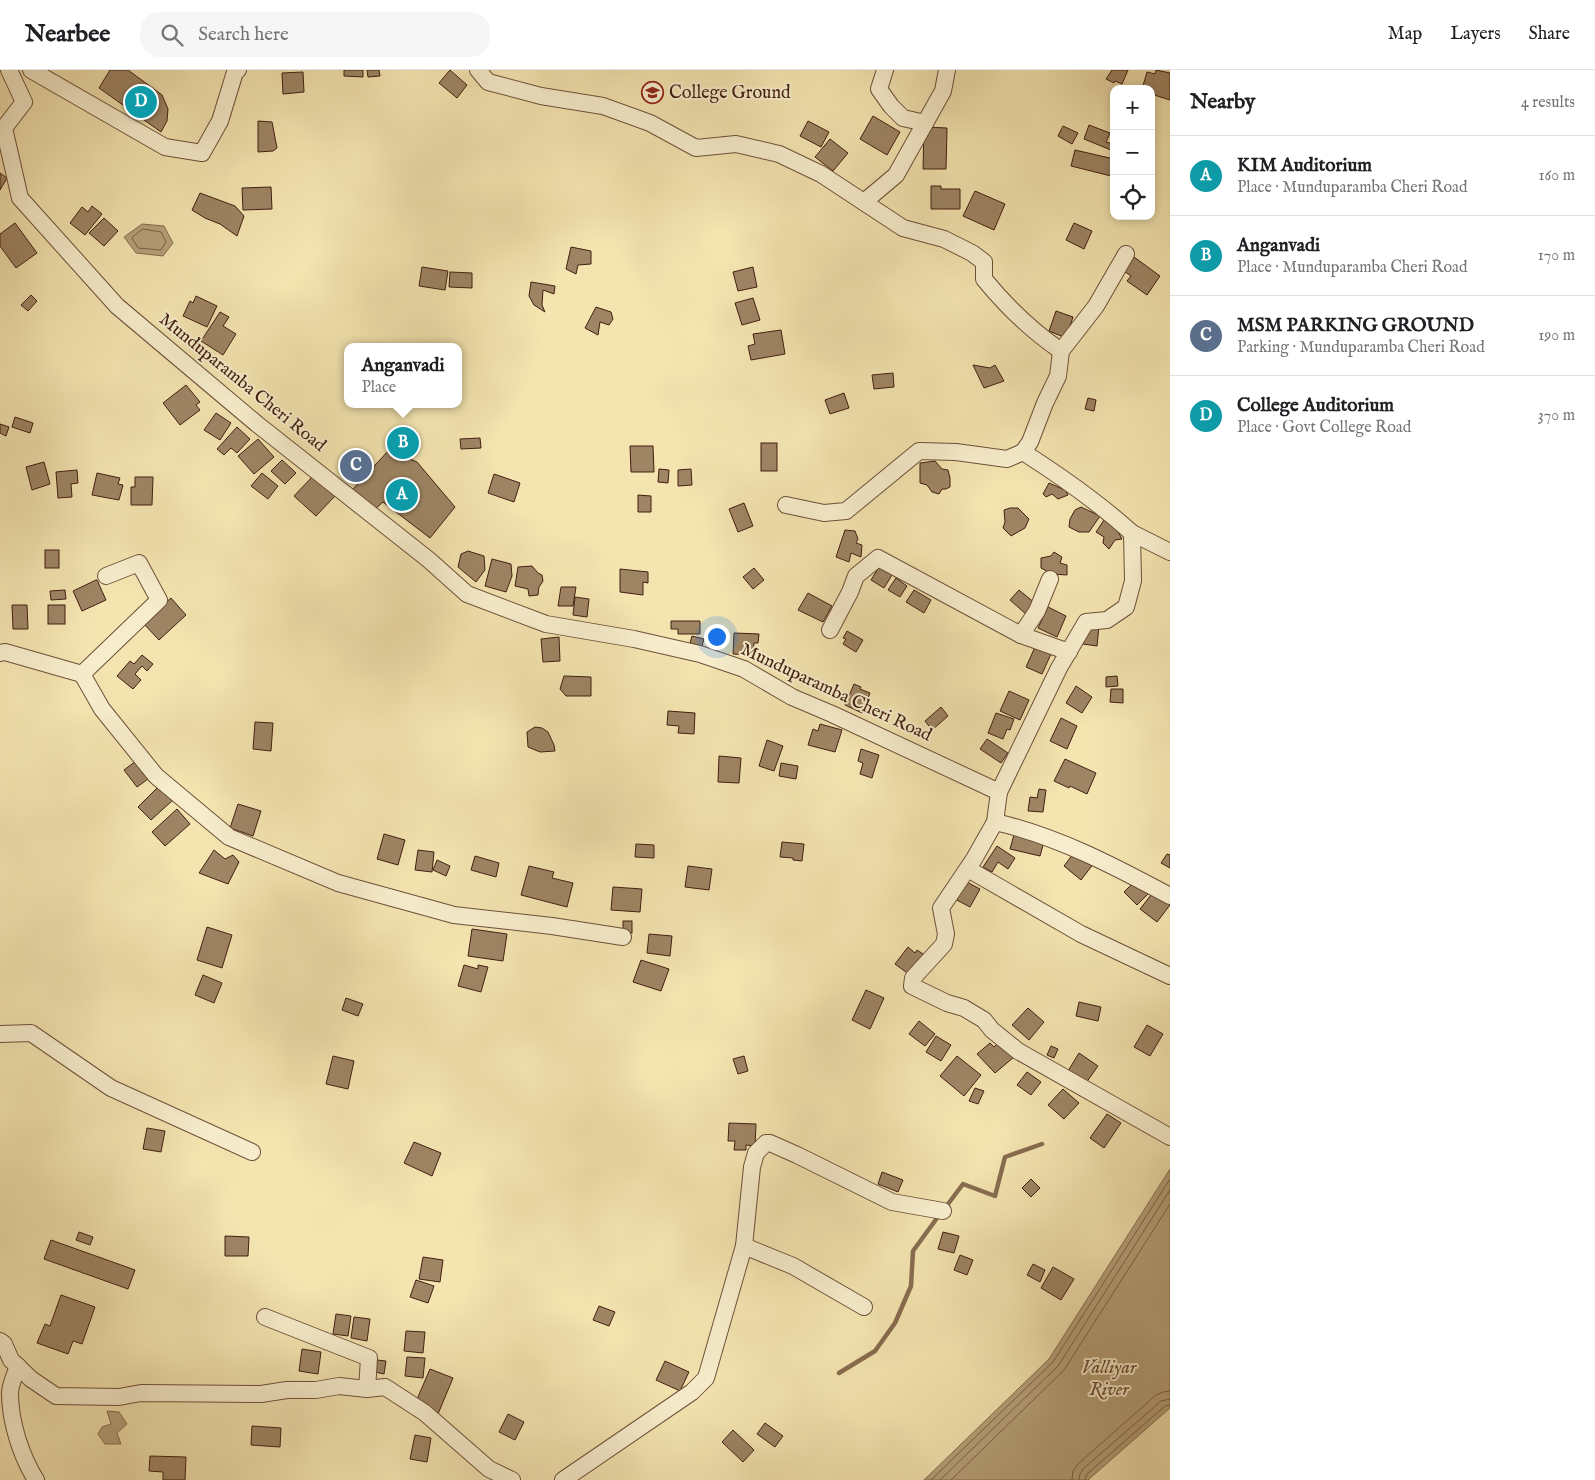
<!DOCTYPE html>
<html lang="en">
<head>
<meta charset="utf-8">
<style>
	:root { --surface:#fff; --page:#f6f6f6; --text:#202124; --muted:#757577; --line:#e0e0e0; --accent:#8f2418 }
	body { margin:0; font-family:"IM FELL English",serif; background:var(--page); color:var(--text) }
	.controls { position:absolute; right:15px; top:15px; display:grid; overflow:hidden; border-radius:10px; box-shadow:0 2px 8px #0003 }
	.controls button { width:45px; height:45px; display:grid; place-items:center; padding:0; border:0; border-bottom:1px solid var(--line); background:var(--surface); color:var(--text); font:25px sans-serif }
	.you { position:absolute; left:716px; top:566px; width:18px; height:18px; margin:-12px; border:4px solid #fff; border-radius:50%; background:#1a73e8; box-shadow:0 0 0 8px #1a73e833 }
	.badge { display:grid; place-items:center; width:32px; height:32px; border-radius:50%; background:var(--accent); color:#fff; font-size:16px; font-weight:700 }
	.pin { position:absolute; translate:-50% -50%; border:2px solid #fff; box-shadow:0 1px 5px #0006 }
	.popup { position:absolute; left:344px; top:273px; width:118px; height:65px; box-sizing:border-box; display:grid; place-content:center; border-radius:10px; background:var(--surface); filter:drop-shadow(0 1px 4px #0005); font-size:16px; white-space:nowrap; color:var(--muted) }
	.popup b { font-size:19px; color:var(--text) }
	.popup::after { content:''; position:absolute; left:50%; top:100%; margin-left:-10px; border:10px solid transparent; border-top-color:var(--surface) }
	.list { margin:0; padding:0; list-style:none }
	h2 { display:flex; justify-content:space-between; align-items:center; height:65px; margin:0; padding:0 20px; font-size:21px }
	h2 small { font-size:16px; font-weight:400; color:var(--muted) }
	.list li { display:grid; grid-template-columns:32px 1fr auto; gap:15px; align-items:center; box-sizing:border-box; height:80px; padding:0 20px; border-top:1px solid var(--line) }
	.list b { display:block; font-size:19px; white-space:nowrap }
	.list p { margin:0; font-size:16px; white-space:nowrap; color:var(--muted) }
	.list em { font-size:16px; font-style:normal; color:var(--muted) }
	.icon { flex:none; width:28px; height:28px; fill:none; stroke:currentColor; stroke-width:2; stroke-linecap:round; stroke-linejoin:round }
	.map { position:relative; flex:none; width:1170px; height:1410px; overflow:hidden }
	header { display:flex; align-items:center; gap:30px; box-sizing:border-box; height:70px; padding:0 25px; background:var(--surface); border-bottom:1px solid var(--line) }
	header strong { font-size:24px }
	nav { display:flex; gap:28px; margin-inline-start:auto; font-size:18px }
	.search { width:350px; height:45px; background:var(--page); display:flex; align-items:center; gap:12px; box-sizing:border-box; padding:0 18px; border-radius:20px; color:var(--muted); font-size:19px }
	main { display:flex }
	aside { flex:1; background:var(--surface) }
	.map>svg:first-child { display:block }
	.water { fill:#b7a17a; stroke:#886d50 }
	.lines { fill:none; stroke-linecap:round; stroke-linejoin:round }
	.shore { stroke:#7c6046; stroke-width:1 }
	.stream { stroke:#886d50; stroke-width:4.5 }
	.building { fill:#9e8564; stroke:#421f11 }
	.minor-casing { stroke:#6e5039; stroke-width:18 }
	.minor { stroke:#f7edcc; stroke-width:16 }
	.labels { text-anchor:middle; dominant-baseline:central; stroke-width:4; stroke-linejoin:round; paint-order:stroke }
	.poi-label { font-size:18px; fill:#421f11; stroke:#f7edcc; text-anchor:start }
	.street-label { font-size:18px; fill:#421f11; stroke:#f7edcc }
	.water-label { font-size:19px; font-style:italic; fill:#6b4c36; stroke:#f7edcc }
</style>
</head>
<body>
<header>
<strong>Nearbee</strong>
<div class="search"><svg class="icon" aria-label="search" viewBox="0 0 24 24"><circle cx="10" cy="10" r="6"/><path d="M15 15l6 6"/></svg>Search here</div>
<nav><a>Map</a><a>Layers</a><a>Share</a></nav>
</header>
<main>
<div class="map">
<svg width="1170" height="1410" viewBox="0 0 1170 1410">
	<rect width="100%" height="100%" fill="#f3e4b0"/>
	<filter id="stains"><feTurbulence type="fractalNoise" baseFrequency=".004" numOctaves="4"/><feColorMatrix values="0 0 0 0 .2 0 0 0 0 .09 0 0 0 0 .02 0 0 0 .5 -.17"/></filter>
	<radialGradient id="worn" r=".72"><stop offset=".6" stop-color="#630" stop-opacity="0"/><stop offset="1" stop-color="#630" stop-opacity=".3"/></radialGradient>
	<g class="water">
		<path d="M142,154L164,156L173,173L163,186L136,183L124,167Z"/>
		<path d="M1170,1099V1338L1088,1410H924L1049,1289Z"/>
		<path d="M107,1341L119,1342L127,1354L117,1363L121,1374H105L98,1364L102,1357L111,1354Z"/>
	</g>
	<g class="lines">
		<g class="shore">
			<path d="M143,159L161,162L166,172L161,180L138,178L132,168Z"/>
			<path d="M931,1410L1053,1292L1170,1109"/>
			<path d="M940,1410L1058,1296L1170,1120"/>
			<path d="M951,1410L1064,1300L1170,1134"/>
			<path d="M1072,1410L1073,1401L1078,1394L1156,1325L1163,1322L1170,1321"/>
			<path d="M1079,1410L1080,1404L1083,1399L1161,1331L1170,1329"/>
			<path d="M1085,1410L1087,1404L1165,1336L1170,1335"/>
		</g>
		<g class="stream">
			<path d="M945,1138L963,1114L995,1126L1005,1087L1042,1074"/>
			<path d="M839,1303L875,1281L895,1253L911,1216L913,1181L940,1144"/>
		</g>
	</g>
	<g class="building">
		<path d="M110,0H128L162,25L168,39L167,51L161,62L99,18Z"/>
		<path d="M344,0H363V7L344,6Z"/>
		<path d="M367,0H379L380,6L368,7Z"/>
		<path d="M450,0L467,15L457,28L439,13Z"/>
		<path d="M1112,0H1128L1122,14L1115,11L1114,13L1106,9Z"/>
		<path d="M1156,0L1170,3V30L1151,24V19H1142L1147,2L1155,4Z"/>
		<path d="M303,2L304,22L283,24L282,3Z"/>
		<path d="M873,46L900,62L887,85L860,69Z"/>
		<path d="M258,51L272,52L277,78L273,81L258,82Z"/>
		<path d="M808,51L829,62L821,77L800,66Z"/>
		<path d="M1089,55L1110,63L1106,72L1113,74L1111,80L1084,69Z"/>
		<path d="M1063,56L1078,63L1072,74L1058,66Z"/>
		<path d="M924,57L947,58L946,99H923Z"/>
		<path d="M830,69L848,83L833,101L815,87Z"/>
		<path d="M1075,80L1114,89L1111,106L1071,96Z"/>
		<path d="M0,103L7,108L0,120Z"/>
		<path d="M931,116H941V119H960V139H931Z"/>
		<path d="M271,117L272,139L243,140L242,118Z"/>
		<path d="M975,121L1005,134L994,160L963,146Z"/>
		<path d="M200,123L235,136L244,146L237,166L220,154L205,148L192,140Z"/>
		<path d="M92,136L102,144L85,165L70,153L82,137L88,142Z"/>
		<path d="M104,148L118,161L104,176L89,163Z"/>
		<path d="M15,153L37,183L16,198L0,176V164Z"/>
		<path d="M1074,153L1092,161L1084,179L1066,170Z"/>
		<path d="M571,177L591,181V194L578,195L576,204L566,199Z"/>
		<path d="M1134,187L1160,206L1147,225L1127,211L1131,206L1124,201Z"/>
		<path d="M422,197L448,201L445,220L419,216Z"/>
		<path d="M753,197L757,217L738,221L733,202Z"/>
		<path d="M450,202L472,203V218L449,217Z"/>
		<path d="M531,212L555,216L554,224L543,220L542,235L545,242L534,235L529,226Z"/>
		<path d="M31,225L37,231L28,241L21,235Z"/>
		<path d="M196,226L217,236L207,257L183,246L190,231L193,233Z"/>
		<path d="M753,228L760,250L742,255L735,233Z"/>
		<path d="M596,237L611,242L613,249L609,255L600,252L598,265L585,258Z"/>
		<path d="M1056,241L1073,247L1066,268L1049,261Z"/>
		<path d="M220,242L229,247L223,256L236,264L223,285L201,271Z"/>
		<path d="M781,260L785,284L751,290L748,276L755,274L753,264Z"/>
		<path d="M973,295L990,298L995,295L1004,311L984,318Z"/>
		<path d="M893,303L894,317L874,319L872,305Z"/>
		<path d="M186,315L200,332L196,335L200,340L180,355L163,333Z"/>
		<path d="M844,323L849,338L830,344L825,330Z"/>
		<path d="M1088,328L1096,330L1094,341L1085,339Z"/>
		<path d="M216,343L231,353L220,370L204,360Z"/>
		<path d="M15,347L33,353L30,363L12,357Z"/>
		<path d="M0,354L9,357L6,366L0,363Z"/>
		<path d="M237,357L250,369L237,383L231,378L224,385L217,379Z"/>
		<path d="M394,361L413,366L419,372L412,388L387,374Z"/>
		<path d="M480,368L481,378L461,379L460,369Z"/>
		<path d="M258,369L274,387L254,404L238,386Z"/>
		<rect x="761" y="373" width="16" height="28"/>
		<path d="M630,376H653L654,402H631Z"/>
		<path d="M389,380L417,392L455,437L430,468L383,432L372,442L353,419Z"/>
		<path d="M282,390L296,403L285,414L271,401Z"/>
		<path d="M935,391L942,399L948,400L950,408V417L946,419H942L939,424L932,422L927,415L920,413V393Z"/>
		<path d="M44,392L50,414L32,420L26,397Z"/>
		<path d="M659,399L669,400L668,413L658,412Z"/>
		<path d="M691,399L692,415L678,416V400Z"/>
		<path d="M77,400L78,413L71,414L72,427L58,428L56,402Z"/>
		<path d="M97,403L120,408L118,414L123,415L119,430L92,425Z"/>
		<path d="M262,403L278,416L268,429L251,416Z"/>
		<path d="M494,404L520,413L514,432L488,423Z"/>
		<path d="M313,406L335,426L316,446L294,426Z"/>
		<path d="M135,407H153L152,435H131V417H135Z"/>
		<path d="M1049,413L1065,420L1068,425L1058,429L1052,424L1046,427L1043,424Z"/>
		<path d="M638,425L651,426V442H638Z"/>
		<path d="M744,433L753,456L738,462L729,439Z"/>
		<path d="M1081,437L1100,446L1089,462H1079L1069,457L1070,449L1075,440Z"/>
		<path d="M1010,438H1018L1029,449L1025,458L1011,466L1003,458L1005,452L1004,440Z"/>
		<path d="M1104,450L1116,458L1122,469L1115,470L1109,479L1103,473L1104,467L1096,462Z"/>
		<path d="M845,460L855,461L858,469L856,473L862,475L861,487L851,483L849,492L836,487Z"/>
		<rect x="45" y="480" width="14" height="18"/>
		<path d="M468,481L484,486L485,500L476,512L458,497L461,484Z"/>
		<path d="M1054,482L1062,487L1060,493L1067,495V505L1052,504L1041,498V488L1051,486Z"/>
		<path d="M492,489L511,494L512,506L506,522L485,516Z"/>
		<path d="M532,496L538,503L542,505L543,511L539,517L538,525L529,526L528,519L515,516L518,497Z"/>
		<path d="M879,497L892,505L884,518L871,510Z"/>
		<path d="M754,498L764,510L753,519L743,507Z"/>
		<path d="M620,499L648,502V513L643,512V525L620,522Z"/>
		<path d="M896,508L907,516L900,527L888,520Z"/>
		<path d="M96,510H97L106,530L82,541L73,521Z"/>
		<path d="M561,517H576L573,536H558Z"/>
		<path d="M65,520L66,529L51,530L50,521Z"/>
		<path d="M914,520L931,530L924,543L906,532Z"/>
		<path d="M1019,520L1036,534L1027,545L1010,530Z"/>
		<path d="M808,523L832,536L823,552L798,540Z"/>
		<path d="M575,527L589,529L587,547L573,545Z"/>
		<path d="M171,528L186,545L159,570L143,553Z"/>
		<path d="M12,535H27L28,559H13Z"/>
		<rect x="48" y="535" width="17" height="19"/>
		<path d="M1048,537L1066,546L1057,567L1038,558Z"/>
		<path d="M671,551H700V564H678V559H671Z"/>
		<path d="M1089,555L1099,556L1097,576L1083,574L1084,563Z"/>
		<path d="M847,561L863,570L856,582L843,574L846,569L843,568Z"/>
		<path d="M734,563L759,564L758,573H754L753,585L733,584Z"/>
		<path d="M692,566L704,569L702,576L690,573Z"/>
		<path d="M559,567L560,591L543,592L541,569Z"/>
		<path d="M1035,577L1051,584L1042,604L1026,597Z"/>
		<path d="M142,585L153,594L147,601L142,596L135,604L141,610L133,619L117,606L130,591L134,594Z"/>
		<path d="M564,606L591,607V626H566L560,619Z"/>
		<path d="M1117,606L1118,616L1106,617V607Z"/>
		<path d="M854,614L861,617L860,619L870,623L862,643L845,635Z"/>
		<path d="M1076,616L1092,627L1082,643L1066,633Z"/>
		<path d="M1111,619H1123V633L1110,632Z"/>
		<path d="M1009,621L1029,630L1020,650L1000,641Z"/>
		<path d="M941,637L948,646L932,660L925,651Z"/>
		<path d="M668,641L695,643L694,664L678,663L679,656L667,655Z"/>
		<path d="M996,643L1014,649L1010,660L1007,659L1003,669L988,663Z"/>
		<path d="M1061,648L1077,656L1067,679L1050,671Z"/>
		<path d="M255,652L273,653L271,681L253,679Z"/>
		<path d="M820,654L842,660L835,682L808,675L813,659L818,661Z"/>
		<path d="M535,657L542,658L548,662L554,675L555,681L540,682L528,677L527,662Z"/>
		<path d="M987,669L1008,683L1001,693L980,679Z"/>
		<path d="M767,670L783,676L774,701L759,696Z"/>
		<path d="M861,679L879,685L872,708L860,704L863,693L858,691Z"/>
		<path d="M719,686L741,688L739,713L718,712Z"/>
		<path d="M1065,689L1096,703L1087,724L1070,716L1069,718L1054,711Z"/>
		<path d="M136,691L148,709L137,717L124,700Z"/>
		<path d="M781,693L798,696L796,709L779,706Z"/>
		<path d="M159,716L173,730L151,750L138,737Z"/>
		<path d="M1039,719L1046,720L1043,742L1028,741L1030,727L1037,728Z"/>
		<path d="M238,734L261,741L253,766L230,758Z"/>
		<path d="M177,739L190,754L165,776L152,762Z"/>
		<path d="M1015,761L1045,768L1040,786L1010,779Z"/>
		<path d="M384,764L405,770L398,795L377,789Z"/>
		<path d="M782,772L804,774L802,791L793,790V788L780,787Z"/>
		<path d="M636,774L654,775V788L635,787Z"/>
		<path d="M997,776L1015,788L1008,799L998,792L992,802L983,797Z"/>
		<path d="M214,780L225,789L233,785L239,792L228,814L199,803Z"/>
		<path d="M418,780L434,782L432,802L415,800Z"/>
		<path d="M1073,784L1094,793L1081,810L1064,796Z"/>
		<path d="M1167,784L1170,785V798L1161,793Z"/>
		<path d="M475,786L499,793L496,807L471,800Z"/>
		<path d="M437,790L450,796L446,806L433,800Z"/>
		<path d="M529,796L554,802L552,808L573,813L567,837L521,825Z"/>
		<path d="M688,796L712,799L709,820L685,817Z"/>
		<path d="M963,810L980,819L970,837L953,828Z"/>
		<path d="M1135,811L1148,824L1137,835L1124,822Z"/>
		<path d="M613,817L642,819L640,842L611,840Z"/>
		<path d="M1155,820L1170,832V835L1157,852L1140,839Z"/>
		<rect x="623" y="851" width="9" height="12"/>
		<path d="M207,857L232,865L222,898L197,890Z"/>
		<path d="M472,859L507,864L503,891L468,886Z"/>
		<path d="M649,864L672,866L670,886L647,883Z"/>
		<path d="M908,877L915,883L917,880L926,886L910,905L895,894Z"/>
		<path d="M641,890L669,899L661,921L633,912Z"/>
		<path d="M464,895L478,899V895L488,897L481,922L458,916Z"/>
		<path d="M203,905L222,913L214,933L195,925Z"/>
		<path d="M866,920L884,928L870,959L852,950Z"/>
		<path d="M346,928L363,934L358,946L342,940Z"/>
		<path d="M1079,932L1101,937L1098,951L1076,946Z"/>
		<path d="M1028,938L1044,952L1029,970L1012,955Z"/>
		<path d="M919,951L935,964L925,976L909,964Z"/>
		<path d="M1147,955L1163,964L1150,986L1134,977Z"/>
		<path d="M936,966L951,975L941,991L926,982Z"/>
		<path d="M1000,971L1014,987L995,1003L977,984L990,973L994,977Z"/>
		<path d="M1051,976L1058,979L1054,988L1047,985Z"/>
		<path d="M1079,983L1098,996L1086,1013L1068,1001Z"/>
		<path d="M333,986L354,991L348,1019L326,1014Z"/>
		<path d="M744,986L748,1001L738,1004L733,989Z"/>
		<path d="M957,986L981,1005L964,1026L940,1006Z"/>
		<path d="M1027,1002L1041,1012L1031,1025L1017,1015Z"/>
		<path d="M975,1018L984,1021L978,1034L969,1031Z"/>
		<path d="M1063,1019L1079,1033L1064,1049L1048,1035Z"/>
		<path d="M1107,1044L1121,1053L1104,1078L1090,1068Z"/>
		<path d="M729,1053L756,1054L755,1076L746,1075V1080H734L735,1071H728Z"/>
		<path d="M147,1058L165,1061L161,1082L143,1079Z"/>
		<path d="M414,1072L441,1083L432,1106L404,1093Z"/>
		<path d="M882,1102L903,1110L898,1122L878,1114Z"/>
		<path d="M1031,1109L1040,1118L1031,1127L1022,1118Z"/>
		<path d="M79,1162L93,1167L90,1175L76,1170Z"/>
		<path d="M943,1162L959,1166L954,1183L938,1179Z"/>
		<path d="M225,1166L249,1167L248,1186H225Z"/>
		<path d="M51,1170L135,1200L128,1219L44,1189Z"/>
		<path d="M960,1185L973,1190L967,1205L954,1200Z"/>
		<path d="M423,1187L443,1190L440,1212L419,1209Z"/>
		<path d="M1033,1194L1045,1200L1040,1212L1027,1205Z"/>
		<path d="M1053,1197L1074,1209L1061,1230L1041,1218Z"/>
		<path d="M416,1210L434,1216L428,1233L410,1227Z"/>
		<path d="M61,1225L95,1237L82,1274L73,1271L68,1284L37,1273L45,1254L50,1256Z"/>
		<path d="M599,1236L615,1242L609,1256L593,1250Z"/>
		<path d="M336,1244L351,1246L348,1266L333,1264Z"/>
		<path d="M354,1247L370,1249L367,1271L351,1268Z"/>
		<path d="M406,1261L425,1262L423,1283L404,1281Z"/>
		<path d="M302,1279L321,1282L318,1304L299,1301Z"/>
		<path d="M407,1287L425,1288L423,1308L405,1306Z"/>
		<path d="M377,1290L386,1291L384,1304L375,1302Z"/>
		<path d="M665,1291L689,1302L680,1321L656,1310Z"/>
		<path d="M430,1299L453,1308L438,1344L415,1334Z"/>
		<path d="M508,1344L524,1352L515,1370L499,1362Z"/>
		<path d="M765,1353L783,1366L775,1377L757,1364Z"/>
		<path d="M252,1356L281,1358L280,1377L251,1375Z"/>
		<path d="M733,1360L754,1380L743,1392L722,1372Z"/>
		<path d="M415,1365L431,1368L427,1392L410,1389Z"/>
		<path d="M150,1386L186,1387L185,1410H163V1402L149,1401Z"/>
	</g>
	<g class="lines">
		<defs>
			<g id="minor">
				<path d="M9,0L24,32L4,58L20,128L117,236L257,354L429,490L467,524L546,554L634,569L700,584L744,599L792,627L832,644L999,722"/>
				<path d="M31,0L165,77L202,83L220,51L235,2L238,0"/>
				<path d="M478,0L488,12L541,26L603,36L650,53L696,78L736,74L779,84L821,104L903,158L944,169L972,183L984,192V209C1006,236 1032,261 1061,281L1058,306L1045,333L1030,372L1023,382C1062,407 1098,432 1132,463L1133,511L1126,537L1107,550L1086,552L1059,598L999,722L995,752L974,789L941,838L946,864L944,874L913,908L912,916L947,933L964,938L984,950L992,960L1018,981L1170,1067"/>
				<path d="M885,0L879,19L891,36L903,48L925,53"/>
				<path d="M864,132L896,105L943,21L947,0"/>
				<path d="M1061,281L1096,236L1126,184"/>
				<path d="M786,435L824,443L846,441L919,381L956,382L1007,389L1023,382"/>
				<path d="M1132,463L1170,482"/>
				<path d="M830,560L850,522L856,506L878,488L1021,565L1069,582"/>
				<path d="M1021,565L1037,541L1050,509"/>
				<path d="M0,583L5,582L82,604L102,639L156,706L229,767L338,813L454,845L552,856L623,867"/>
				<path d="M82,604L159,530L139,493L106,506"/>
				<path d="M995,752C1057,766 1114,796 1170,826"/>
				<path d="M968,799L1081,864L1170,906"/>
				<path d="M0,964L31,963L111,1018L252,1082"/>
				<path d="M744,1176L793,1196L864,1237"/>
				<path d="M265,1247L369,1288L367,1319L385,1317L425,1343L489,1399L512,1410"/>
				<path d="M0,1271L4,1274L11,1290L31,1309L56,1326L119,1327L141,1323L261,1324L287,1320H316L339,1316L367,1319"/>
				<path d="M18,1296C15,1305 10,1315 10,1323C10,1352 21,1386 36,1410"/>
				<path d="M563,1410L692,1322L706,1308L744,1176L752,1097L756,1083L766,1073H770L797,1085L892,1132L943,1141"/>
			</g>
		</defs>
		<use href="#minor" class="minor-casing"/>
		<use href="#minor" class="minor"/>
	</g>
	<defs>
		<symbol id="university-ring" viewBox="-11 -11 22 22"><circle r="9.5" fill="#f7edcc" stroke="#8f2418" stroke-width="1.5"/><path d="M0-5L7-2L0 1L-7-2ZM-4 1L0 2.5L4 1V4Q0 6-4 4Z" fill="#8f2418"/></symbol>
	</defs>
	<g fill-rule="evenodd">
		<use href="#university-ring" x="640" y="10" width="25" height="25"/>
	</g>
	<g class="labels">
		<g class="poi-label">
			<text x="669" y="23">College Ground</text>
		</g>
		<g class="street-label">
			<text transform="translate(242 313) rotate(39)">Munduparamba Cheri Road</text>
			<text transform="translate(836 623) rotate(25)">Munduparamba Cheri Road</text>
		</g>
		<g class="water-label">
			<text x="1109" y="1298">Valliyar<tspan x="1109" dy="22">River</tspan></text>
		</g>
	</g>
	<rect width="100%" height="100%" filter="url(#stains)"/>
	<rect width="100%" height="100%" fill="url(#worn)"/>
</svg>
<div class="controls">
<button>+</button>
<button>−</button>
<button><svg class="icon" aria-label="locate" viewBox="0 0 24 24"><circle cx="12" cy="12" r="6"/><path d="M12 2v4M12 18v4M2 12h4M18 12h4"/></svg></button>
</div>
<div class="you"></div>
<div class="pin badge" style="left:402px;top:425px;background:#0f9aa8">A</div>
<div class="pin badge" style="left:403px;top:373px;background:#0f9aa8">B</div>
<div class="popup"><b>Anganvadi</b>Place</div>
<div class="pin badge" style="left:356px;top:396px;background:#5c6f8a">C</div>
<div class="pin badge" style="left:141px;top:32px;background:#0f9aa8">D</div>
</div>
<aside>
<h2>Nearby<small>4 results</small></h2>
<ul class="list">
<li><span class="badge" style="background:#0f9aa8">A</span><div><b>KIM Auditorium</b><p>Place · Munduparamba Cheri Road</p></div><em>160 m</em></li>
<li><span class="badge" style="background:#0f9aa8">B</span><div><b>Anganvadi</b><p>Place · Munduparamba Cheri Road</p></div><em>170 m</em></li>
<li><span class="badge" style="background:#5c6f8a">C</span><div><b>MSM PARKING GROUND</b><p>Parking · Munduparamba Cheri Road</p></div><em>190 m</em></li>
<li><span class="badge" style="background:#0f9aa8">D</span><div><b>College Auditorium</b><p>Place · Govt College Road</p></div><em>370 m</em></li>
</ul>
</aside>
</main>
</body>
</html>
